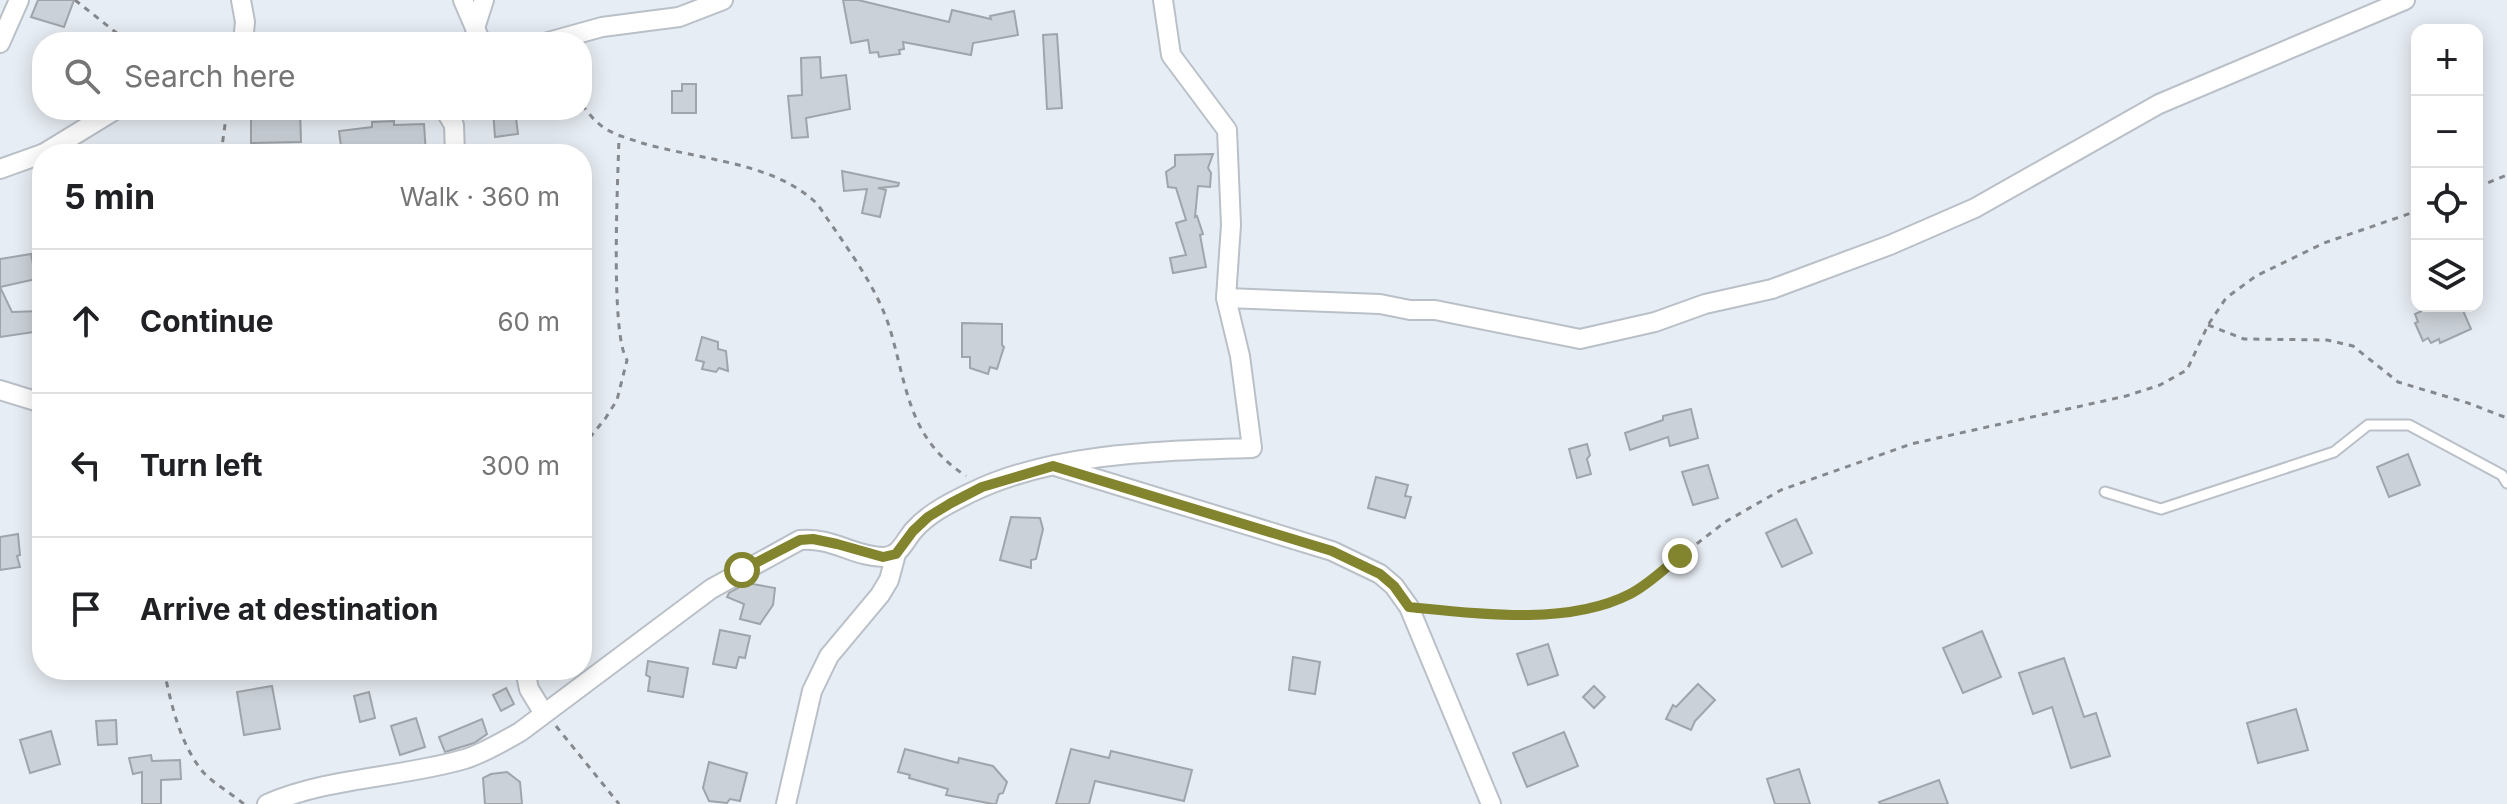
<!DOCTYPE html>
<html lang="en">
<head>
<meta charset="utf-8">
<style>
	:root { --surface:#fff; --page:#f6f6f6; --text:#202124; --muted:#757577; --line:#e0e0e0 }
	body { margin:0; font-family:Inter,sans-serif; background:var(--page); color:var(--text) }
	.controls { position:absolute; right:24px; top:24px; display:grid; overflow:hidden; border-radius:16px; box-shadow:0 4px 20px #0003 }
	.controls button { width:72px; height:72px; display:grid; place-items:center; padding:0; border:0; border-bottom:2px solid var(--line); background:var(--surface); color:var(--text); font:40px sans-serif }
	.stop { position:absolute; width:24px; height:24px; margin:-18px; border:6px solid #83842e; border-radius:50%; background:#fff }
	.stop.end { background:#83842e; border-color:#fff; box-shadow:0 2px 8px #0008 }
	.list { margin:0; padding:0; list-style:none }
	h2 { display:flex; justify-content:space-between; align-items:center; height:104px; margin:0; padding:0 32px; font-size:34px }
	h2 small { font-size:26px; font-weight:400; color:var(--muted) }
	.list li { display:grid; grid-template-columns:52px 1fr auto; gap:24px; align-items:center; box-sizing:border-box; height:144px; padding:0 32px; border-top:2px solid var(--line) }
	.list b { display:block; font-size:30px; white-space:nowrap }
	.list em { font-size:26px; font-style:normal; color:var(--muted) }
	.icon { flex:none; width:44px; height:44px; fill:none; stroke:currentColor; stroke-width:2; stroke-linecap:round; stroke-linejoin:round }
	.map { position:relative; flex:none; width:2507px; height:804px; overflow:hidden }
	.search { position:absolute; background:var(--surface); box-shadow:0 4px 20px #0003; left:32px; top:32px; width:560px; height:88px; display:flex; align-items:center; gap:20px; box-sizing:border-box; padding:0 28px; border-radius:32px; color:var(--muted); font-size:30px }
	.panel { position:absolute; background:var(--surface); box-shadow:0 4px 20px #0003; left:32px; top:144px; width:560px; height:536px; border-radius:32px }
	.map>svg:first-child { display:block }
	.building { fill:#cbd1d8; stroke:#9fa5ab; stroke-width:2 }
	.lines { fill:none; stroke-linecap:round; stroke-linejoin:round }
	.lane-casing { stroke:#bac0c7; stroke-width:13 }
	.street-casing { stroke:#bac0c7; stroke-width:22 }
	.path { stroke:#85898e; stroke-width:3; stroke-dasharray:6 6; stroke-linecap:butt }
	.lane { stroke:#fff; stroke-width:9 }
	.street { stroke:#fff; stroke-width:18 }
	.route { stroke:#83842e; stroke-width:10 }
</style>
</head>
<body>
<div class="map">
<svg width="2507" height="804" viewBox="0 0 2507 804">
	<rect width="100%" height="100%" fill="#e7edf4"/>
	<g class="building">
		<path d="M38,0H74L64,27L31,17Z"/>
		<path d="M843,0H858L949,22L952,10L991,19L990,16L1014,11L1018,35L973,43L971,55L903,42L904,49L899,50L900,54L879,57L878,52L870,53L868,40L851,43Z"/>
		<path d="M1057,34L1062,108L1047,109L1043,35Z"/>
		<path d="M820,57L821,78L846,75L850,109L806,118L808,137L792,138L788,96L802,95L801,58Z"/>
		<path d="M682,84H696V113H672V91H682Z"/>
		<path d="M289,110H300L301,142L251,143V118L288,117Z"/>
		<path d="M493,110H515L518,134L495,137Z"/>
		<path d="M394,121V125L424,124L426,154H342L339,131L372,127V122Z"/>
		<path d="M1213,154L1208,168L1211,173L1210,187L1198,186L1195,217L1197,216L1203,234L1200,235L1206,267L1173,273L1170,258L1186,255L1176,223L1186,220L1176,188L1168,187L1166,172L1175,166V155Z"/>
		<path d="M842,171L899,183L898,186L878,188L886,190L880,217L862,213L867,189L844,191Z"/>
		<path d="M31,254L36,279L0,287L12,312L41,311V331L0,337V259Z"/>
		<path d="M2422,306H2461L2471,329L2440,343L2439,339L2431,343L2428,338L2423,341L2415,323L2418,322L2415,314L2424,310Z"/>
		<path d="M962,323L1002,324V345L1004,347L997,369L990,367L988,374L970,368V357H962Z"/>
		<path d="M702,337L718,342V349L726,351L728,371L719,368L716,372L702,369L704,362L696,360Z"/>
		<path d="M1691,409L1698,438L1670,446L1668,437L1630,450L1625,433L1663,420V416Z"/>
		<path d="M1587,444L1590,455L1587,459L1591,474L1577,478L1569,449Z"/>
		<path d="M2408,454L2420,485L2389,497L2377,467Z"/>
		<path d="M1708,465L1718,498L1693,505L1682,472Z"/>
		<path d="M1376,477L1408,485L1405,496L1411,497L1405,518L1368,508Z"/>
		<path d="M1011,517L1040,518L1043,529L1036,559L1031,560V568L1000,560Z"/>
		<path d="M1796,519L1812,553L1782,567L1766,533Z"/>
		<path d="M18,534L20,555L17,556L20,567L0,570V537Z"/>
		<path d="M747,583L775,588L773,605L760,624L740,619L744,604L727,597L729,593Z"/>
		<path d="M720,630L750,636L745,658L739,657L736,668L713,664Z"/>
		<path d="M1982,631L2001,677L1963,693L1943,648Z"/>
		<path d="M1548,644L1558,675L1528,685L1517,654Z"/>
		<path d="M1293,657L1320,662L1315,694L1289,690Z"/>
		<path d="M2064,658L2084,717L2096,713L2110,756L2071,768L2052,707L2033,714L2019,673Z"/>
		<path d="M648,661L688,668L683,697L648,691L650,677L646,675Z"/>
		<path d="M1698,684L1715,700L1695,721L1691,730L1666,719L1673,705L1676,707Z"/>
		<path d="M272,686L280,729L244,735L237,692Z"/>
		<path d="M1594,686L1605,697L1594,708L1583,697Z"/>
		<path d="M506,688L514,704L501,711L493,695Z"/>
		<path d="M369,692L375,718L360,722L354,696Z"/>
		<path d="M2296,709L2308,750L2258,763L2247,723Z"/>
		<path d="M416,718L425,747L400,755L391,726Z"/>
		<path d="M482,719L487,734L474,743L445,752L439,737Z"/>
		<path d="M116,720L117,744L98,745L96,721Z"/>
		<path d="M51,731L60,764L30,773L20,740Z"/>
		<path d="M1564,732L1578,766L1527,787L1513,753Z"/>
		<path d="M905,749L958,763L959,758L993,766L1007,782L1003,793L999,794L996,804H993L946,795L948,789L909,778L910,775L898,772Z"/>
		<path d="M1071,749L1109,758L1111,751L1192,770L1184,801L1095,781L1089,804H1056Z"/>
		<path d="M151,755L152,761L180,760L181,779L161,780V804H142V772L133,774L129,758Z"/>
		<path d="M709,762L747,773L740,801L730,799L727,803L709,801L703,788Z"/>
		<path d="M1799,769L1810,804H1775L1767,779Z"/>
		<path d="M507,772L520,782L522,804H485L483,778L491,774Z"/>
		<path d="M1939,780L1948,804H1880L1879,802Z"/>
	</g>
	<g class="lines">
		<defs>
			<path id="lane" d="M2105,492L2161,509L2334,452L2368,425H2409L2502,475L2507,483"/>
			<g id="street">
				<path d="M241,0L245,22L243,42"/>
				<path d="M463,0L481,42"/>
				<path d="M475,28L484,0"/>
				<path d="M548,42L602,27L679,17L723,0"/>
				<path d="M0,43L19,0"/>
				<path d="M445,110L454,125L455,154"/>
				<path d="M43,154L115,110"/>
				<path d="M0,169L42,154"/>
				<path d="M1226,298L1380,304L1410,310H1435L1580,339L1655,322L1705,304L1772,289L1890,245L1975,208L2159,104L2405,0"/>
				<path d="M0,390L42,403"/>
				<path d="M1058,467L1332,551L1380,574L1394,586L1409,607L1491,804"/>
				<path d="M525,670L529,689L543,712"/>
				<path d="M267,804C329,777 400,778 465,759C484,753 502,742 520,732L711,589L800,540C832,537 855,557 883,557C900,557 904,541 914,530C929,513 950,503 970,493C1053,452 1161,451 1252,448L1240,356L1226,298L1231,225L1227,130L1171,55L1163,0"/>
				<path d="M786,804L812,691L829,656L880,595L889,580L896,554"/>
			</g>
		</defs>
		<use href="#lane" class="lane-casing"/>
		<use href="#street" class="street-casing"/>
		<g class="path">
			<path d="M75,0L128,42"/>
			<path d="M582,105C587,111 592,118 598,123C610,134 627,138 642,143C696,159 770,162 813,200C820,206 825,216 831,224C855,259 881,295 892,336C908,394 911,440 966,476"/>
			<path d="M221,154L227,110"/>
			<path d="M36,178L42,188"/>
			<path d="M2477,187L2507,175"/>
			<path d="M2208,325L2244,339L2327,340L2353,346L2398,382L2468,403L2507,418"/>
			<path d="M582,447L605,419L617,400L627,360C610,334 618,177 619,137"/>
			<path d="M1429,609L1511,615L1599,607L1633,593L1725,522L1781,490L1911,444L2126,396L2160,385L2187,370L2208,325L2226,298L2256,276L2324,243L2417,211"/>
			<path d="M164,670C171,704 180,744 203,772C214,784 231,793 244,804"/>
			<path d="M556,726L619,804"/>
		</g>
		<use href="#lane" class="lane"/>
		<use href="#street" class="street"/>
	</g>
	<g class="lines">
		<path class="route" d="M742,570L800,540L813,539L837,544L883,557L896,554L913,531L928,517L951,503L982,487L1053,466L1332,551L1380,574L1394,586L1409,607C1477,614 1568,626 1630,594C1648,585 1664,569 1680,556"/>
	</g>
</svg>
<div class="controls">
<button>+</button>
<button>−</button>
<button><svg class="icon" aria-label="locate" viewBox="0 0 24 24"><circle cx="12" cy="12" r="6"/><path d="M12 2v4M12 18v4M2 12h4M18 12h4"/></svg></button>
<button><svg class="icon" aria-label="layers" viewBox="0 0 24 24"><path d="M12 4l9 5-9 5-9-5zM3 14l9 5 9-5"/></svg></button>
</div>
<div class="stop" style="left:742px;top:570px"></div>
<div class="stop end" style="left:1680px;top:556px"></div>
<div class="search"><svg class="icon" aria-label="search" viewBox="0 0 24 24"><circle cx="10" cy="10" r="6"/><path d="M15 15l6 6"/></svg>Search here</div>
<section class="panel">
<h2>5 min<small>Walk · 360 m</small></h2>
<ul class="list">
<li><svg class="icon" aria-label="ahead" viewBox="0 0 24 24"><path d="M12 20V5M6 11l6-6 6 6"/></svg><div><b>Continue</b></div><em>60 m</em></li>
<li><svg class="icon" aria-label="left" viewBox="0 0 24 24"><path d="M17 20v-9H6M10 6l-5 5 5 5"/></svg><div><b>Turn left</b></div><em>300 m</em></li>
<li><svg class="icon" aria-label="arrive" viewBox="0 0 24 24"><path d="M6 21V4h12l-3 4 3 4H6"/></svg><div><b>Arrive at destination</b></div></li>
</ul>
</section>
</div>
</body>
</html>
